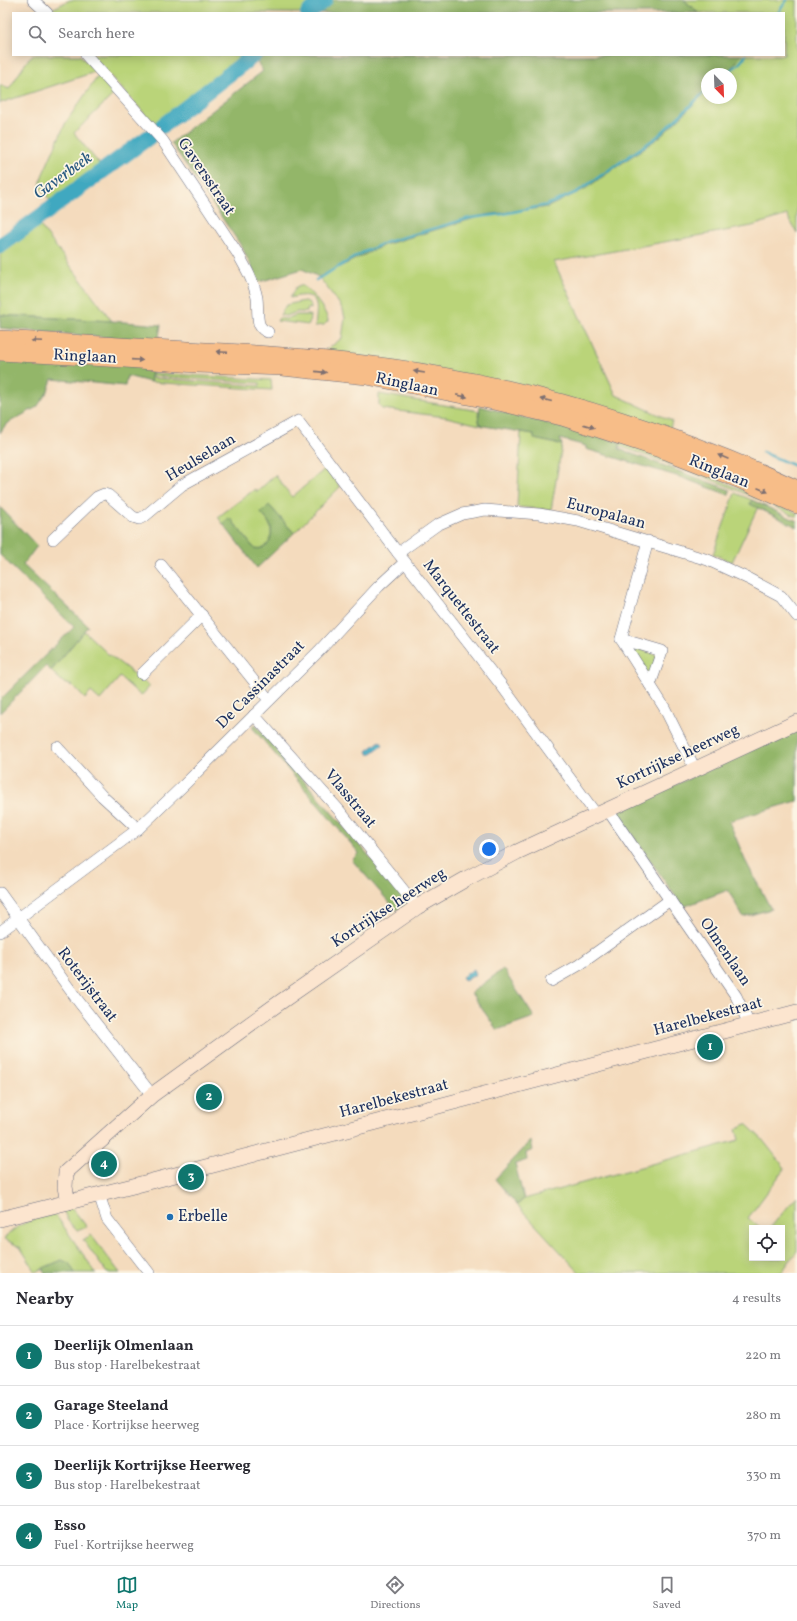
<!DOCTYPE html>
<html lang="en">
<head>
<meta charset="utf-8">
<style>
	:root { --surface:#fff; --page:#f2f2f3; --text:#2b2b33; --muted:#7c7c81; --line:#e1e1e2; --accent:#0f766e }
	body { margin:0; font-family:Vollkorn,serif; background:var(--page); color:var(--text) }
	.controls { position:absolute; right:12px; bottom:12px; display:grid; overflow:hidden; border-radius:0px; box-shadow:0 2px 10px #0003 }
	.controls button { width:36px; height:36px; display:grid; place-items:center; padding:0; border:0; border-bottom:1px solid var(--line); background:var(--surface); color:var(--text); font:20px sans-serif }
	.compass { position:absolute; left:701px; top:68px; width:36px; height:36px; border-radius:50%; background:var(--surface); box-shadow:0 2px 10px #0003; rotate:157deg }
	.you { position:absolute; left:489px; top:849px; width:14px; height:14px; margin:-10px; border:3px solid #fff; border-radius:50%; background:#1a73e8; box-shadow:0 0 0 6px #1a73e833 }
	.badge { display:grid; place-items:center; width:26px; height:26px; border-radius:50%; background:var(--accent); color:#fff; font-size:13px; font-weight:700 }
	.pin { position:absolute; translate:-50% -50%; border:2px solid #fff; box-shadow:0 1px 4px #0006 }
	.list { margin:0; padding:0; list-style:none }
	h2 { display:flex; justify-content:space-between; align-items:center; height:52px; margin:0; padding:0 16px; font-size:17px }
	h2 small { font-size:13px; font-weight:400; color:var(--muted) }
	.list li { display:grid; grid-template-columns:26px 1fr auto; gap:12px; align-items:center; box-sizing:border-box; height:60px; padding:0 16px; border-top:1px solid var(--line) }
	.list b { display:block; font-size:15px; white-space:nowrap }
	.list p { margin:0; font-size:13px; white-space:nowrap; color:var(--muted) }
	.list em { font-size:13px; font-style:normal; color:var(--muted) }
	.icon { flex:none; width:22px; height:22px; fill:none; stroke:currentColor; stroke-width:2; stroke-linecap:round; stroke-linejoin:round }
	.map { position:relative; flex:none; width:797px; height:1273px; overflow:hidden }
	.search { position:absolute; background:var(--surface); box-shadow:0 2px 10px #0003; left:12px; right:12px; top:12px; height:44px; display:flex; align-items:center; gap:10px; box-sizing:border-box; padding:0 14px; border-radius:0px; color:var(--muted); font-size:15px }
	.sheet { height:292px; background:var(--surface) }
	nav { display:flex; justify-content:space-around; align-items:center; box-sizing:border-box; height:56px; border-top:1px solid var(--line); background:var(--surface); font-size:11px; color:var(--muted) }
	nav a { display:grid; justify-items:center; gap:2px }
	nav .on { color:var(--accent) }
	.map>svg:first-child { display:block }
	.green { fill:#bad479; stroke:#6a826c }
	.forest { fill:#93b669; stroke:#577264 }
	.water { fill:#40a8c0; stroke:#2e6c8f }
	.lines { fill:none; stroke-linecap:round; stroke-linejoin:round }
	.stream { stroke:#40a8c0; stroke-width:2.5 }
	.river { stroke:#40a8c0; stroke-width:16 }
	.street-casing { stroke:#676b7f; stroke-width:12 }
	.secondary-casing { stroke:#676b7f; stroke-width:16 }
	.primary-casing { stroke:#676b7f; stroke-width:18 }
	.street { stroke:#fff; stroke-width:11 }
	.secondary { stroke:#fce5cf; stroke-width:15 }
	.primary { stroke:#f7bd88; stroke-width:17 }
	.oneway { fill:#7e6f71 }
	.poi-dot { fill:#1f6fb2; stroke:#fcf5e5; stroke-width:1.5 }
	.labels { text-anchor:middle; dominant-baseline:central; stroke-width:3.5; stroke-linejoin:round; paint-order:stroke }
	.street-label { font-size:16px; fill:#1b2f5e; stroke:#fcf5e5 }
	.poi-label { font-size:16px; fill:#1b2f5e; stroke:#fcf5e5; text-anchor:start }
	.water-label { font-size:17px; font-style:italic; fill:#285980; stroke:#fcf5e5 }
</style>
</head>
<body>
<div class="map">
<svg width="797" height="1273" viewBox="0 0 797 1273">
	<rect width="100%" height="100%" fill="#fcf5e5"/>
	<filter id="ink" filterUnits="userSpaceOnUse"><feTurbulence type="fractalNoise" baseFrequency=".025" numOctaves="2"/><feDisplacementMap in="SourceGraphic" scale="8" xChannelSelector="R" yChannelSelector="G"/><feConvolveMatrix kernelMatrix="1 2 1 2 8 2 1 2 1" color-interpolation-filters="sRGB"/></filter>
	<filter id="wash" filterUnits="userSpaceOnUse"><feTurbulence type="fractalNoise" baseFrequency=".012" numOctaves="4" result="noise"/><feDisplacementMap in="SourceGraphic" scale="16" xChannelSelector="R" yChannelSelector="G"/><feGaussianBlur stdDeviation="0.9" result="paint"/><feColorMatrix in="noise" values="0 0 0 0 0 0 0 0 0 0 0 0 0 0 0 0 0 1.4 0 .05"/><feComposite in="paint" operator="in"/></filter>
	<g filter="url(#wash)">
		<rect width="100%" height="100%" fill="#f4dbbd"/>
		<g class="green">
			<path d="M70,0H317L301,13H53L50,10Z"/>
			<path d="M684,0H797V233L787,215L752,226L554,262L616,395L672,421L669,432L321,354L342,338L345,318L343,310L338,302L319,277L384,245L485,215L548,207L661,136L707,91V98H731V74H725L735,64L741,55H784V13H699Z"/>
			<path d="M33,55H80L95,72L0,103V85L9,89L29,58Z"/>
			<path d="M91,55H247L156,126Z"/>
			<path d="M98,76L114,94L74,133L101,166L52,203L40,187L42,176L66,122Z"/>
			<path d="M38,223L112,321L0,315V249Z"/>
			<path d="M300,285C308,286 328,313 328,321L324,325L315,326C318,302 319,290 290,298L296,287Z"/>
			<path d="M304,301C308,301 311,304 311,309L308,308L307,312H297L286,316L280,315L286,305Z"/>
			<path d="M296,315H310L309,325L277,321L279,318L286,319Z"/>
			<path d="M152,373L271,380L272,390L150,382V378L260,386V383L151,376Z"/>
			<path d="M379,394L479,411L478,422L484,426L446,417L382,409L379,405Z"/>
			<path d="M521,432L534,434L535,439L562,445L551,510L517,507Z"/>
			<path d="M620,442L666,457L797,513V517C739,489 680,467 619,446Z"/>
			<path d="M326,468L340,487L294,533L269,505L261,513C271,524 273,528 270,543L262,548L256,549L253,547L230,518L223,524L218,517L255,489L257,492L275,475L292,497Z"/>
			<path d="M735,493L752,500L750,504L758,507L732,562L713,554Z"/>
			<path d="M84,631L108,654L150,686L141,696L120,677L100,700L91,692L85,699L73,686L64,683L51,671Z"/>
			<path d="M631,646L657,655L650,677Z"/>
			<path d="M746,1124L761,1138L785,1168L748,1218L760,1228H752V1258H782V1228H770L797,1196V1251L781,1273H580L517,1205L524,1199L739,1140L736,1129Z"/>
			<path d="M72,1208L87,1227L77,1231L68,1221L63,1210Z"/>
			<path d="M55,1214L96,1273H75L74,1271L62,1260L36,1272L20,1247L4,1239C17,1223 35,1218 55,1214Z"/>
			<path d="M91,1235L120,1273H107L83,1240Z"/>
		</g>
		<g class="forest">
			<path d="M333,0H684L699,13H316Z"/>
			<path d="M266,55H741L735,64L725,74H707V91L661,136L585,189L548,207L485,215L384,245L319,277L302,269L259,282L242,247L171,143L263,71L257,62Z"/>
			<path d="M0,315L112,321L161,325L158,342L0,328Z"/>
			<path d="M0,359L153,366L150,382L127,376L125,386L52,379L48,391L37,407L6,424L0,433Z"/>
			<path d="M480,406L620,442L619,449L730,490L729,495L680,477L586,449V446L560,439L562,445L534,439V434L484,426L478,422Z"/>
			<path d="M752,500L797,521V527L750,504Z"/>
			<path d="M269,505L294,533L257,568L223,524L230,518L253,547L256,549L262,548L269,543C274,528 271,524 261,513Z"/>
			<path d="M0,507L37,546L23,565L88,626L51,671L46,666L0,713V700L74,627L0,555Z"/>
			<path d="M255,724L409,902L396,910L352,860L359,853L252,727Z"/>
			<path d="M797,729V801L729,821L745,860L771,909L743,917L728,890L683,907L616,812Z"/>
			<path d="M503,969L534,1017L497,1030L471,993Z"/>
			<path d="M531,1141L533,1150L526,1153L527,1160L515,1164L524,1199L517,1205L495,1179Z"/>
			<path d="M62,1260L69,1263L75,1273H45L43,1268Z"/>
		</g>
		<g class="water">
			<path d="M380,741L383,745L369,755L367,751Z"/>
			<path d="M474,969L476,974L465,981L462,977Z"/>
		</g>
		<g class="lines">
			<g class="stream">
				<path d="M778,13L787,0"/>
				<path d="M725,74L739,64L746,55"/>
				<path d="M316,280L362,253L387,242L470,218L503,214L547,205L577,192L657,137L707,90"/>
				<path d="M762,452L797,467"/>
			</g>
			<g class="river">
				<path d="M308,13L325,0"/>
				<path d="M162,126L254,55"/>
				<path d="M0,246L149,137"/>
			</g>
		</g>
	</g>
	<g filter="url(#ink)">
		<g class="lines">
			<defs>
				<g id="street">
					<path d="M33,0L47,13"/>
					<path d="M86,55L163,141L238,254C246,268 254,282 257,298C258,306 257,316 259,324C261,328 263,331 268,332"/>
					<path d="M53,539L97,497L104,494L108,495L133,517L139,519L145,516L182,485L298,421L398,553L502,686L596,814"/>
					<path d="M648,541L621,639L664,707L695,769"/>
					<path d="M398,553L437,525L462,514L485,510L539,514L578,521L708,560L749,579L781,596L797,616"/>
					<path d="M161,565L269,700"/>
					<path d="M621,639L662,651L650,685"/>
					<path d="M142,674L202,615"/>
					<path d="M254,715L338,809L417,907"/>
					<path d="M57,747L102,796L138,829"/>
					<path d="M607,809L736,996L749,1024"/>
					<path d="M0,893L79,1002L152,1095"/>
					<path d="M0,932L138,829L185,784L319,651L379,586L405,562"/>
					<path d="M551,981L579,965L670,900"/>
					<path d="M99,1194L107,1219L149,1273"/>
				</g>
				<g id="secondary">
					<path d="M68,1202L65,1187L66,1172L152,1095L279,1003L417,907L466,879L517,852L797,722"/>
					<path d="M0,1219L133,1186L797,1012"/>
				</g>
				<g id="primary">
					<path d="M0,339C68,343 137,347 205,351C283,355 361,361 438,375C559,396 685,437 797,489"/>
					<path d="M0,352L125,359L197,364L282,367L367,376L503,403L562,417L669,452L738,479L797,505"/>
				</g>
			</defs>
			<use href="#street" class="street-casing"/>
			<use href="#secondary" class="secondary-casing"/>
			<use href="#primary" class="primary-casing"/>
			<use href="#street" class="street"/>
			<use href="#secondary" class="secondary"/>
			<use href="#primary" class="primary"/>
		</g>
		<defs><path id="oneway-solid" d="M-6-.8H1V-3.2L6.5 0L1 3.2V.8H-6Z"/></defs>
		<g class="oneway">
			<use href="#oneway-solid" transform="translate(37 341) rotate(-177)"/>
			<use href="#oneway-solid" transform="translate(222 352) rotate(-177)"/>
			<use href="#oneway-solid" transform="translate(137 360) rotate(4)"/>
			<use href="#oneway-solid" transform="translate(321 372) rotate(6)"/>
			<use href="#oneway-solid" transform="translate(419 372) rotate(-171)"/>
			<use href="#oneway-solid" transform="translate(462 396) rotate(11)"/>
			<use href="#oneway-solid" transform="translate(546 400) rotate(-166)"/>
			<use href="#oneway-solid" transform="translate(589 426) rotate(18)"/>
			<use href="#oneway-solid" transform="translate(723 457) rotate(-157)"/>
			<use href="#oneway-solid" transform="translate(763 490) rotate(23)"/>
		</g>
	</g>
	<circle class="poi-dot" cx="170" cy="1217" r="4"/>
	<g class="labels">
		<g class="street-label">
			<text transform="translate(206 177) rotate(56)">Gaversstraat</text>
			<text transform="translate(85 357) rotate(3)">Ringlaan</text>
			<text transform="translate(407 385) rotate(12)">Ringlaan</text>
			<text transform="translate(201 458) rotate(-31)">Heulselaan</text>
			<text transform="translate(719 472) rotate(22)">Ringlaan</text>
			<text transform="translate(606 514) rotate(15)">Europalaan</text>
			<text transform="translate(461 607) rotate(52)">Marquettestraat</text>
			<text transform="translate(261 685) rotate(-45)">De Cassinastraat</text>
			<text transform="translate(678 757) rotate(-25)">Kortrijkse heerweg</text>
			<text transform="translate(350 799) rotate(50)">Vlasstraat</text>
			<text transform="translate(389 908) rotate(-33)">Kortrijkse heerweg</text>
			<text transform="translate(725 952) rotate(56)">Olmenlaan</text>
			<text transform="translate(87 985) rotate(53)">Roterijstraat</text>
			<text transform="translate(708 1017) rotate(-15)">Harelbekestraat</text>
			<text transform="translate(394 1099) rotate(-15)">Harelbekestraat</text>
		</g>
		<g class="poi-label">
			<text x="178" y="1217">Erbelle</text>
		</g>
		<g class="water-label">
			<text transform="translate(63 176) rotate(-36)">Gaverbeek</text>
		</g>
	</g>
</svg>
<div class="controls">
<button><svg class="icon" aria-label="locate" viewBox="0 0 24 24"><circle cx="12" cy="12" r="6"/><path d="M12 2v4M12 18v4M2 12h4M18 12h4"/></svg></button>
</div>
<svg class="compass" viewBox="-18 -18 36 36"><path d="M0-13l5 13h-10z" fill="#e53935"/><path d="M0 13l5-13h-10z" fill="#7c7c81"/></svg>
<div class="you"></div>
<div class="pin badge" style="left:710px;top:1047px">1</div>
<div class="pin badge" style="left:209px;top:1097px">2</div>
<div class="pin badge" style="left:191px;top:1177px">3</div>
<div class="pin badge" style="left:104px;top:1164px">4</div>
<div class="search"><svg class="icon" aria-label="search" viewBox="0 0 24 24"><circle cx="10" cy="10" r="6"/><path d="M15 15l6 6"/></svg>Search here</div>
</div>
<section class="sheet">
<h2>Nearby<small>4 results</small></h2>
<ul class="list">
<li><span class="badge">1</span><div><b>Deerlijk Olmenlaan</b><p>Bus stop · Harelbekestraat</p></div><em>220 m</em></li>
<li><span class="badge">2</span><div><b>Garage Steeland</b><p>Place · Kortrijkse heerweg</p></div><em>280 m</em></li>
<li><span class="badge">3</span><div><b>Deerlijk Kortrijkse Heerweg</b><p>Bus stop · Harelbekestraat</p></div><em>330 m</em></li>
<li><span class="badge">4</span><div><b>Esso</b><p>Fuel · Kortrijkse heerweg</p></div><em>370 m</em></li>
</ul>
</section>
<nav>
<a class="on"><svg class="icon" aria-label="map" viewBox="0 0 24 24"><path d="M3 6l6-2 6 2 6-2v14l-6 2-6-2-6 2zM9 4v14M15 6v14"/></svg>Map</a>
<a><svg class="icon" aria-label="directions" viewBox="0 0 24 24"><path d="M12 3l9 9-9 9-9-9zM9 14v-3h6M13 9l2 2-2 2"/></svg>Directions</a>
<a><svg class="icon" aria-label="saved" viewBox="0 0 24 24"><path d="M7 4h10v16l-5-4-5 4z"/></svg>Saved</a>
</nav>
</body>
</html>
